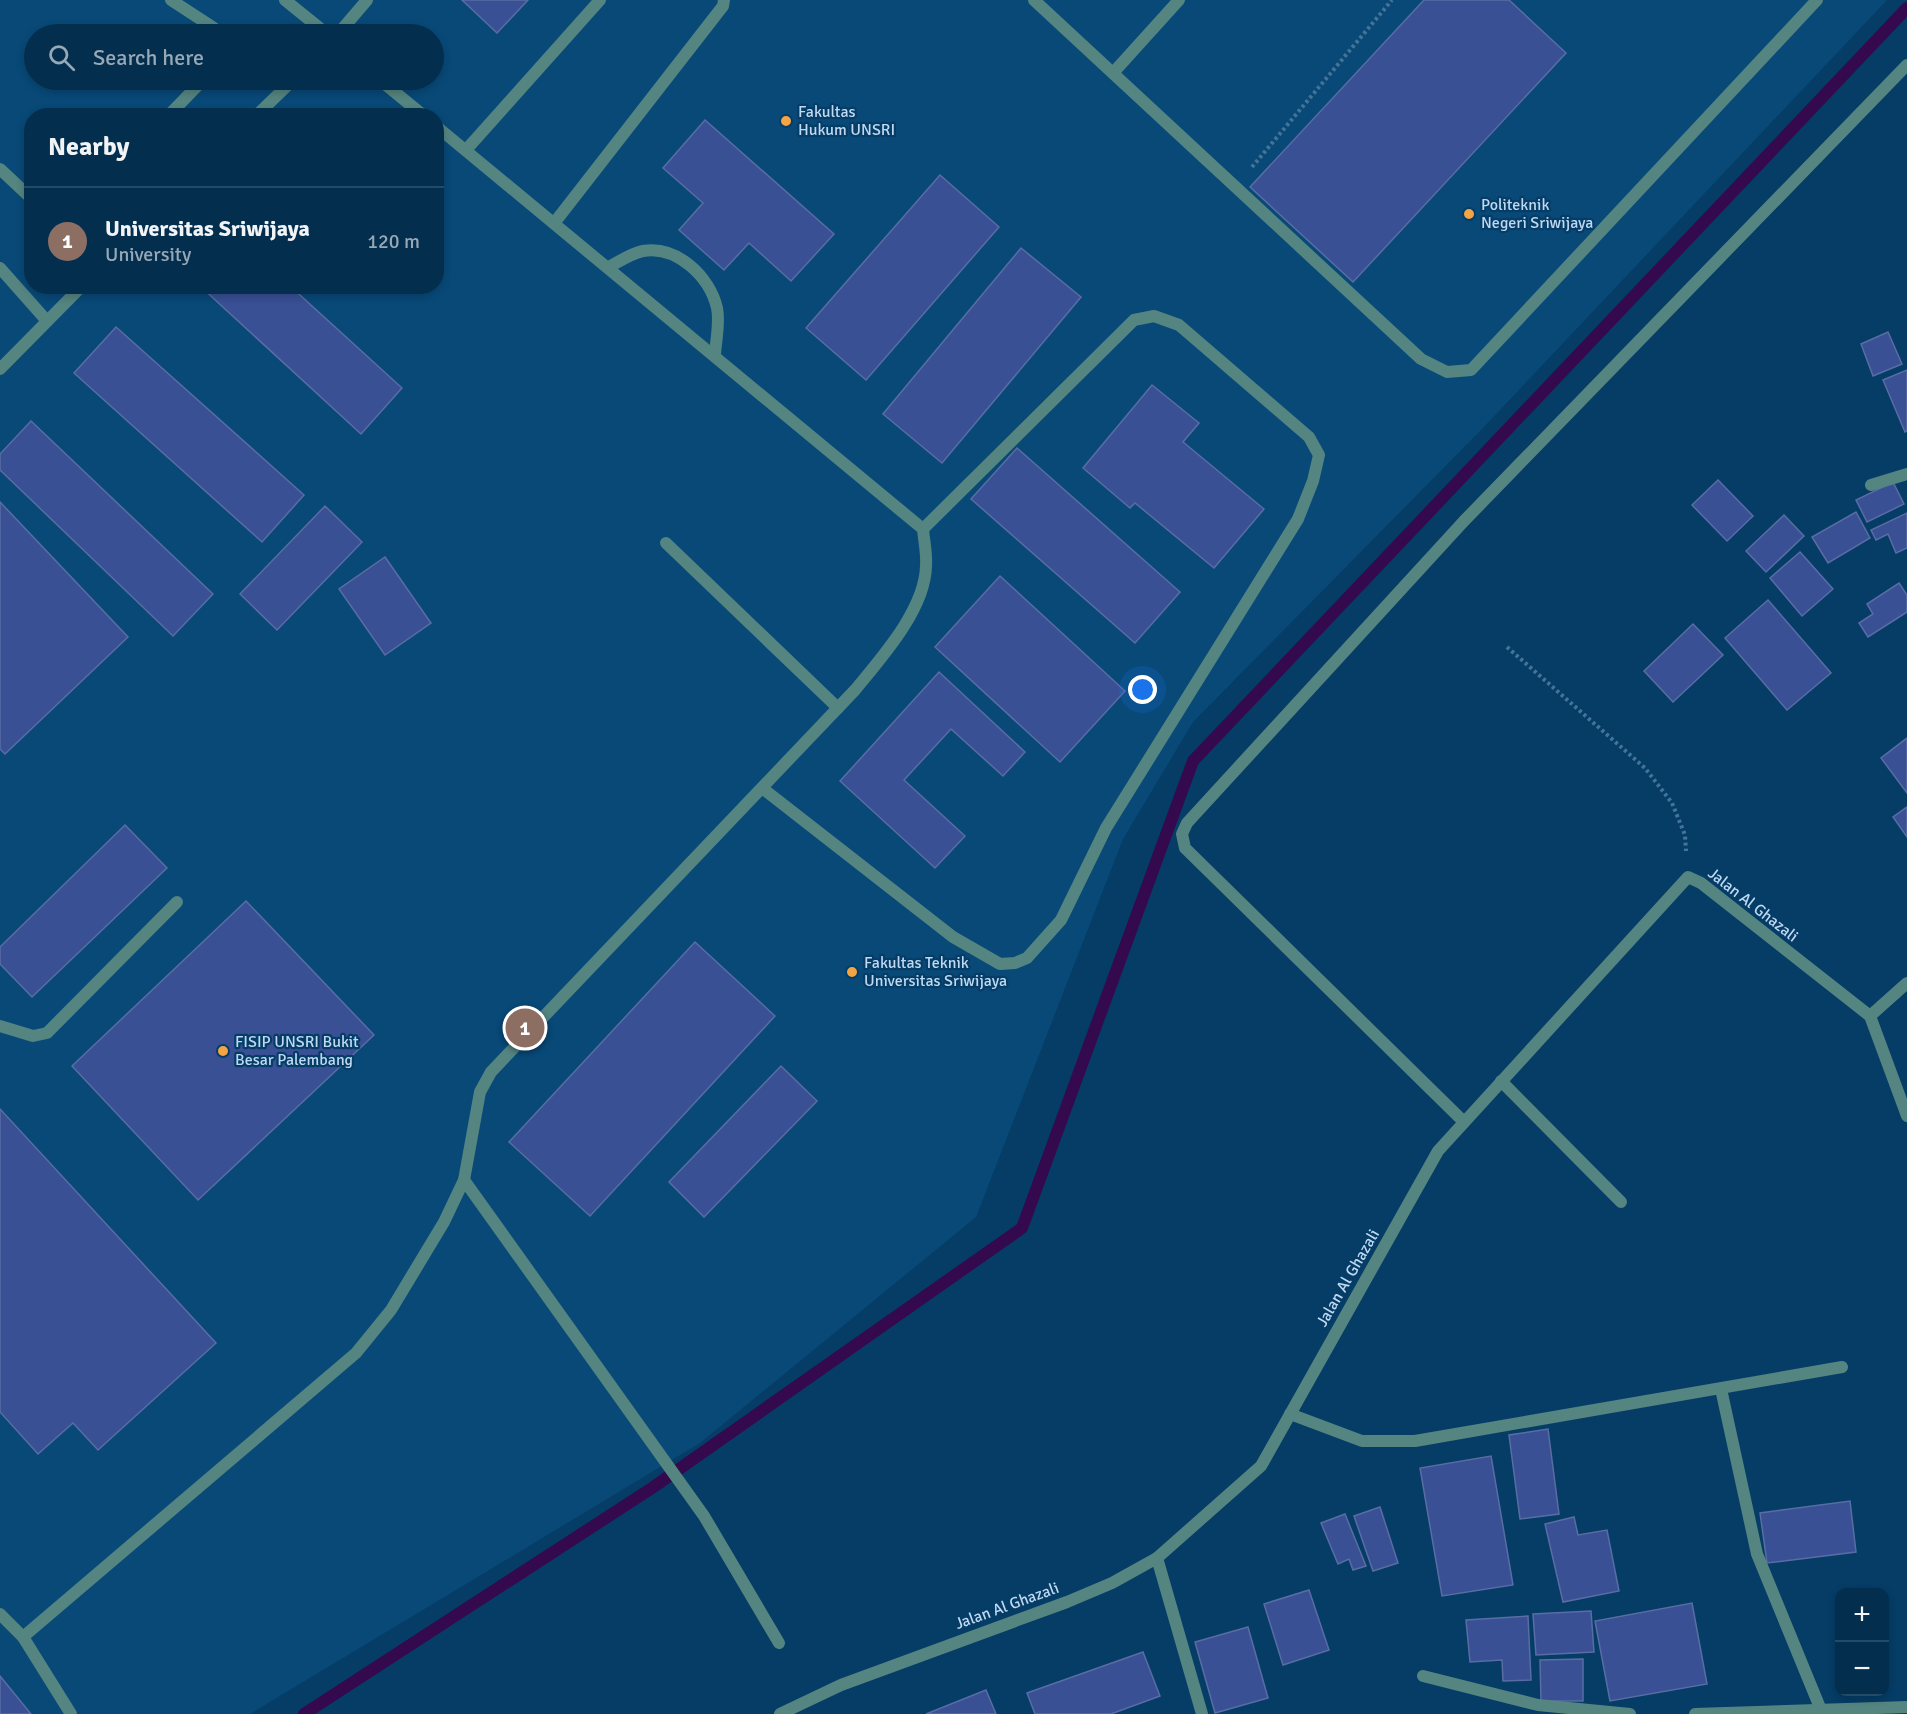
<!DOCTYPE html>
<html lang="en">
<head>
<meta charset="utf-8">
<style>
	:root { --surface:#042e4d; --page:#0d3654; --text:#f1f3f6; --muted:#97a8b6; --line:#254a65; --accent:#f3a443 }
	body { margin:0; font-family:Signika,sans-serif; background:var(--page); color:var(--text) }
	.controls { position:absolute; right:18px; bottom:18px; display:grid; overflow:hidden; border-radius:12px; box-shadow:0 3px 9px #0003 }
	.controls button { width:54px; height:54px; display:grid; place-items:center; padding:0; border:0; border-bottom:2px solid var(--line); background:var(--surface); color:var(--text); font:30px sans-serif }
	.you { position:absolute; left:1143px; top:690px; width:21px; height:21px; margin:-15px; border:4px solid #fff; border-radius:50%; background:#1a73e8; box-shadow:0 0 0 9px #1a73e833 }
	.badge { display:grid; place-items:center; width:39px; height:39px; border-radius:50%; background:var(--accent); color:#fff; font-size:20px; font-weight:700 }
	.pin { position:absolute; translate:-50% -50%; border:3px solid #fff; box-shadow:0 2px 6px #0006 }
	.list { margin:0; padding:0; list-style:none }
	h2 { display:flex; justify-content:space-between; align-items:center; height:78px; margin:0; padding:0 24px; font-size:26px }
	h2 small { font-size:20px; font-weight:400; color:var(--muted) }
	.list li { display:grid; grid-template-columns:39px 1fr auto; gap:18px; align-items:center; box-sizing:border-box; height:108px; padding:0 24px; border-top:2px solid var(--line) }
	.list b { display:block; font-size:22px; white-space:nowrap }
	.list p { margin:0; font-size:20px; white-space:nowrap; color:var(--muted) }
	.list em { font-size:20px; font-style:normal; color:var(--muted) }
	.icon { flex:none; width:33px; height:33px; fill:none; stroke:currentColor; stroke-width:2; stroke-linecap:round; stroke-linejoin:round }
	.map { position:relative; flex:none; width:1907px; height:1714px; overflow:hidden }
	.search { position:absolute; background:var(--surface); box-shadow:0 3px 9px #0003; left:24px; top:24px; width:420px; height:66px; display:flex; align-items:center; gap:15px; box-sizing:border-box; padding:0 21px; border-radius:33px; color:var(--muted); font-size:22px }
	.panel { position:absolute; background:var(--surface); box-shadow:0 3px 9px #0003; left:24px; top:108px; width:420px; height:186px; border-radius:24px }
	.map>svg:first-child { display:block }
	.built { fill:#084978; fill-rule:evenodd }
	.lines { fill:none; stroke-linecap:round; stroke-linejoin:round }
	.stream { stroke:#34094e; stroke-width:12 }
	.building { fill:#395095; stroke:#596da4; stroke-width:1.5 }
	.path { stroke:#467498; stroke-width:4; stroke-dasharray:3 3; stroke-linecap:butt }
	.lane { stroke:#558580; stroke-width:12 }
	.street { stroke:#558580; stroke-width:12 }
	.poi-dot { fill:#f3a443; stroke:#053d67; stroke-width:2 }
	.labels { text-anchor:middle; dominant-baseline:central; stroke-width:4.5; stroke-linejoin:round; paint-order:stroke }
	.poi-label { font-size:16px; fill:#bfd9f2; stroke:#053d67; text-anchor:start }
	.street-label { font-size:16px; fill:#bfd9f2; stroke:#053d67 }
</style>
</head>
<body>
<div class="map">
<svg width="1907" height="1714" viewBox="0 0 1907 1714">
	<rect width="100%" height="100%" fill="#053d67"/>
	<path class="built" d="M0,0H1887L1483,428L1193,722L1123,839L976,1217L700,1443L250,1714H0ZM34,34H434V80H34ZM32,116H436V286H32Z"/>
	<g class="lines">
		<path class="stream" d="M304,1714L652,1488L1022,1228L1193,761L1907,8"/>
	</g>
	<g class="building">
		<path d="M462,0H528L497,33Z"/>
		<path d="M1424,0H1509L1566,53L1353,282L1250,187Z"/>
		<path d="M705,120L834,234L791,281L749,243L724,270L679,230L703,203L663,168Z"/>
		<path d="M940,175L999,227L866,380L806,328Z"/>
		<path d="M1021,248L1081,297L942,463L883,414Z"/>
		<path d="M200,286H290L402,388L361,434Z"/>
		<path d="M116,327L304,495L262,542L74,373Z"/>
		<path d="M1888,332L1902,364L1873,376L1861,344Z"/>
		<path d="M1907,370V431L1905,432L1883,380Z"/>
		<path d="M1152,385L1199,423L1183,442L1264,509L1214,568L1135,503L1130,508L1083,468Z"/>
		<path d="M31,421L213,594L173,636L0,470V454Z"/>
		<path d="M1017,448L1180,592L1135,643L971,499Z"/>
		<path d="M1718,480L1753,516L1727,541L1692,505Z"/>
		<path d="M1893,482L1904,504L1867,522L1856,500Z"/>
		<path d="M0,502L128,637L5,754L0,749Z"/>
		<path d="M325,506L362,542L277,630L240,594Z"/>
		<path d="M1856,512L1870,538L1828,563L1812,537Z"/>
		<path d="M1907,513V548L1896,553L1888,534L1876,540L1871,530Z"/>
		<path d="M1784,515L1804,536L1766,572L1746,551Z"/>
		<path d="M1800,552L1833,589L1802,616L1770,578Z"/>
		<path d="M385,557L431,623L385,655L339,589Z"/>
		<path d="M1000,576L1125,691L1060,762L935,647Z"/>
		<path d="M1899,583L1907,595V612L1868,637L1859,623L1873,614L1867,604Z"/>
		<path d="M1768,600L1831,673L1787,710L1725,638Z"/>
		<path d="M1693,624L1723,655L1673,702L1644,671Z"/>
		<path d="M939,672L1025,752L1003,776L951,729L904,780L965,836L935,868L840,781Z"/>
		<path d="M1907,738V793L1881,758Z"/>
		<path d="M1907,807V837L1893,817Z"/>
		<path d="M125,825L167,868L32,997L0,964V947Z"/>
		<path d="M246,901L374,1035L198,1200L72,1066Z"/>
		<path d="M695,942L775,1016L590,1216L509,1142Z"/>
		<path d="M781,1066L817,1101L704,1217L669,1182Z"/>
		<path d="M0,1109L216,1343L98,1450L73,1423L38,1454L0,1412Z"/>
		<path d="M1548,1429L1559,1514L1520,1519L1509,1435Z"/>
		<path d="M1491,1456L1513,1585L1442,1596L1420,1468Z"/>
		<path d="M1850,1501L1856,1552L1767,1563L1760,1513Z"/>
		<path d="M1380,1507L1398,1563L1373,1571L1354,1516Z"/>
		<path d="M1345,1514L1366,1566L1353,1570L1349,1559L1338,1564L1321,1523Z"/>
		<path d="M1574,1517L1578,1535L1607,1530L1619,1591L1563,1602L1545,1524Z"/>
		<path d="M1309,1590L1329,1650L1283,1665L1264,1604Z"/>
		<path d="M1692,1603L1707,1684L1610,1701L1595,1621Z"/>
		<path d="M1591,1611L1594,1652L1536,1655L1533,1614Z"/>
		<path d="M1528,1616L1531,1680L1503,1681L1502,1660L1470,1662L1466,1620Z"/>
		<path d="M1248,1627L1268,1698L1215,1713L1195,1642Z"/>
		<path d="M1143,1652L1160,1696L1111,1714H1035L1027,1693Z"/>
		<path d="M1583,1659V1701H1541L1540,1660Z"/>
		<path d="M0,1676L31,1714H0Z"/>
		<path d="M986,1690L996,1714H926Z"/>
	</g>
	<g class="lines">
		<g class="path">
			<path d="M1252,167L1392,0"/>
			<path d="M1507,647L1645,768L1672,803L1685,835L1686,851"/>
		</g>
		<g class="lane">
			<path d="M171,0L214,28L217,34"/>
			<path d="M285,0L327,34"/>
			<path d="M1034,0L1421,359L1447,372L1471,370L1817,0"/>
			<path d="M338,34L367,0"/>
			<path d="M1113,73L1179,0"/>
			<path d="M380,80L424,116"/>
			<path d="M168,116L203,80"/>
			<path d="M256,116L293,80"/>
			<path d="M466,150L600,0"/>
			<path d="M0,169L32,199"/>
			<path d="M555,222L723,6L724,0"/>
			<path d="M609,267C620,261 632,253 643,251C677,245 710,277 717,308C720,322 716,340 715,354"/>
			<path d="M0,268L47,321"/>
			<path d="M0,369L82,286"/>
			<path d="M666,543L838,708"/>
			<path d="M762,788L953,937L1000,964L1015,963L1027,958L1061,920L1106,828L1298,519L1313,481L1319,455L1309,437L1179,325L1154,316L1134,320L923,529"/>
			<path d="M0,1026L33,1036L47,1033L177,902"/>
			<path d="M464,1180L704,1516L779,1643"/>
			<path d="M0,1614L23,1637L71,1714"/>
			<path d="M23,1637L356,1353L391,1310L444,1222L464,1180L480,1092L491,1072L855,690C881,658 925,610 926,566C927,554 924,541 923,529L436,126"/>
		</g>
		<g class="street">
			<path d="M1871,485L1907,474"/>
			<path d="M1870,1016L1907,1116"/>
			<path d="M1870,1016L1907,983"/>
			<path d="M1501,1081L1621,1202"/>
			<path d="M1464,1122L1185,848L1182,834L1187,823L1464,521L1907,65"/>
			<path d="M1721,1389L1757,1554L1821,1710"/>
			<path d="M1290,1414L1362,1441H1415L1842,1367"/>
			<path d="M1157,1558L1202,1714"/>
			<path d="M1423,1676L1538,1705L1630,1714"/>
			<path d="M780,1714L841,1685L1067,1602L1112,1583L1157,1558L1261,1466L1438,1151L1688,877L1701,883L1870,1016"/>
			<path d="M1695,1714L1907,1707"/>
		</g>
	</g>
	<g class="poi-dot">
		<circle cx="786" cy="121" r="6"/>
		<circle cx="1469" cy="214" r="6"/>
		<circle cx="852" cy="972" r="6"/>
		<circle cx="223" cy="1051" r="6"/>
	</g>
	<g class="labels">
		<g class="poi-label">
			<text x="798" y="112">Fakultas<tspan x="798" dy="18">Hukum UNSRI</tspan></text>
			<text x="1481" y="205">Politeknik<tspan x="1481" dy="18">Negeri Sriwijaya</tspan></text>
			<text x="864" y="963">Fakultas Teknik<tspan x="864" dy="18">Universitas Sriwijaya</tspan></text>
			<text x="235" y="1042">FISIP UNSRI Bukit<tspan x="235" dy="18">Besar Palembang</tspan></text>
		</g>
		<g class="street-label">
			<text transform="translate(1753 905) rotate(38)">Jalan Al Ghazali</text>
			<text transform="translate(1348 1278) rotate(-60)">Jalan Al Ghazali</text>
			<text transform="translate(1007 1606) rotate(-20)">Jalan Al Ghazali</text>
		</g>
	</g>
</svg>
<div class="controls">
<button>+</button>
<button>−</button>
</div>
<div class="you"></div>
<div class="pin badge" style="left:525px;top:1028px;background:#8d6e63">1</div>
<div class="search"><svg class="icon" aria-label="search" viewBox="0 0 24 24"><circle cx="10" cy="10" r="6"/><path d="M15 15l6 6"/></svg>Search here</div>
<section class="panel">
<h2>Nearby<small></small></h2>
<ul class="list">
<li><span class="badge" style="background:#8d6e63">1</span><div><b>Universitas Sriwijaya</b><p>University</p></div><em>120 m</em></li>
</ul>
</section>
</div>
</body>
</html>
